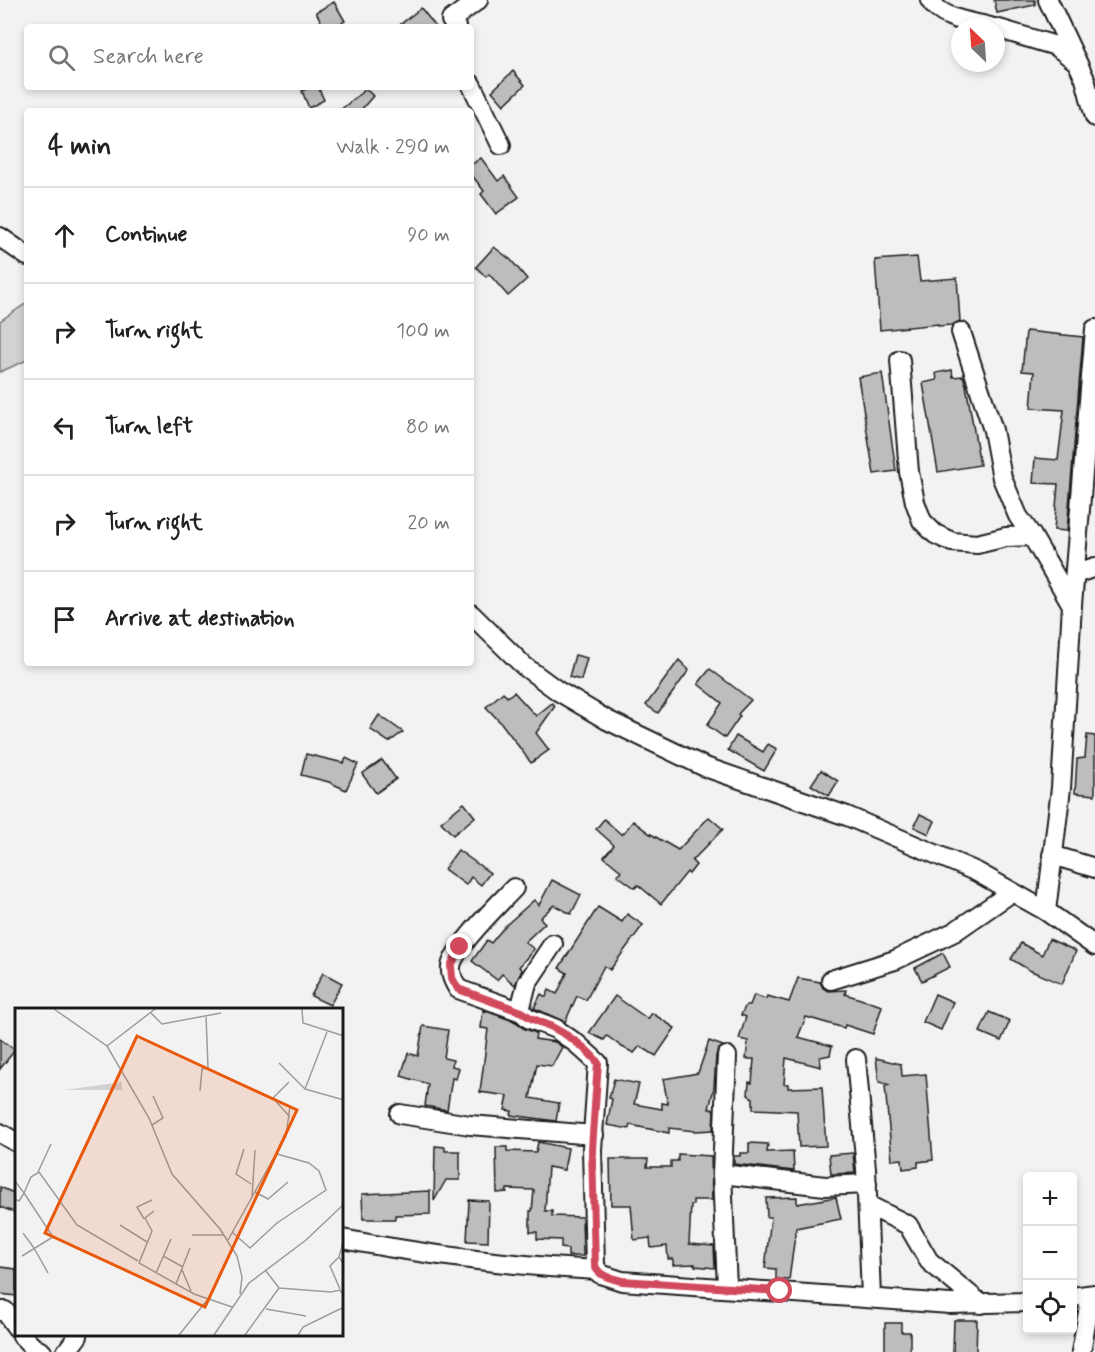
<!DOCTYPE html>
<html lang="en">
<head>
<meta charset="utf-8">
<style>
	:root { --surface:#fff; --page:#f2f2f2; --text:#222; --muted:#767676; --line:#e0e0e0 }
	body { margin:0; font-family:Mynerve,sans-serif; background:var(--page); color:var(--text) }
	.controls { position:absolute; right:18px; bottom:18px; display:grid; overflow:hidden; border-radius:6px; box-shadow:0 3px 9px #0003 }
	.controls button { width:54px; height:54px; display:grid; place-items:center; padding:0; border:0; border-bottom:2px solid var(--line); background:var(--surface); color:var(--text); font:30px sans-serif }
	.compass { position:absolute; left:951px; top:18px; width:54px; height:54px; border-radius:50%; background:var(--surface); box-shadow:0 3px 9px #0003; rotate:335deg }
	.stop { position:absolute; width:18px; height:18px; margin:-14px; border:4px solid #d1495b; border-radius:50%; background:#fff }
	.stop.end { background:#d1495b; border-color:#fff; box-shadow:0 2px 6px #0008 }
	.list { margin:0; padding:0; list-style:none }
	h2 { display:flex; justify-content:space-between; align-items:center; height:78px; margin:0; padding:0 24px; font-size:26px }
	h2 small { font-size:20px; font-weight:400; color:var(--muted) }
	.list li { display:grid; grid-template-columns:39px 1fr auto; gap:18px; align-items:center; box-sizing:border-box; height:96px; padding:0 24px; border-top:2px solid var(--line) }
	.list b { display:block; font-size:22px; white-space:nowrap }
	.list em { font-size:20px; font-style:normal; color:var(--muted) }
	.icon { flex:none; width:33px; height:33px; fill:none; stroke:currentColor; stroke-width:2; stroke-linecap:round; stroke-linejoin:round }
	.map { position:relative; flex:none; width:1095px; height:1352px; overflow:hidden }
	.search { position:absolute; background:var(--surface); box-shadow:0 3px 9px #0003; left:24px; top:24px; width:450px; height:66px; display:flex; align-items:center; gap:15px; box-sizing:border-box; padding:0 21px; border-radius:6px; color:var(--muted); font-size:22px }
	.panel { position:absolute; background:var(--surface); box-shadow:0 3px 9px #0003; left:24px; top:108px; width:450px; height:558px; border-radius:6px }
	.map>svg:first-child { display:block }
	.green { fill:#d2d2d2; stroke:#777; stroke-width:1.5 }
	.building { fill:#bdbdbd; stroke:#1c1c1c; stroke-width:1.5 }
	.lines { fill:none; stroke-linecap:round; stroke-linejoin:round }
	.minor-casing { stroke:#1c1c1c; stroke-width:22 }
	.minor { stroke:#fff; stroke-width:18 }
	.route { stroke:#d1495b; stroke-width:8 }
	.inset-road { fill:none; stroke:#9c9c9c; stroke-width:1.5 }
	.view { fill:#e8590c; fill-opacity:0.15; stroke:#e8590c; stroke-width:3 }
	.inset-edge { fill:none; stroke:#1c1c1c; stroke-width:3 }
</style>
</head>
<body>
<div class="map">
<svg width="1095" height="1352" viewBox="0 0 1095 1352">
	<rect width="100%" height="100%" fill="#f2f2f2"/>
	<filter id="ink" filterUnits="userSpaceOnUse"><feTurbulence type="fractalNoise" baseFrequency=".0167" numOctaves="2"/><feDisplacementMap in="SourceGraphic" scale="12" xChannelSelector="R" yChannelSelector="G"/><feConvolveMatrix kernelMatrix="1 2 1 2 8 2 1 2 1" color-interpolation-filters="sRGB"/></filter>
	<g filter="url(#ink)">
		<path class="green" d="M27,303V360L0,372V321Z"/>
		<g class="building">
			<path d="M994,0H1035V5L997,13Z"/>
			<path d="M334,2L345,21L334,27H324L316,12Z"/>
			<path d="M421,8L436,27H397Z"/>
			<path d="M513,71L525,85L504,105L492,91Z"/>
			<path d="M310,87H318L324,100L309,108L302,91Z"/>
			<path d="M366,89L373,96L360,111H339Z"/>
			<path d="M481,158L498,181L504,176L519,197L496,214L481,194L484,191L471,174V165Z"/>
			<path d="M494,247L511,260L527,279L508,296L489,274L486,277L476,267Z"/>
			<path d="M917,257L920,281L957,278L960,321L952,325L938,326V324L880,330L875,260Z"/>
			<path d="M1026,331L1083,337L1067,531L1054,530L1058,484L1033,483L1035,458L1058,460L1064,410L1031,408L1034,372L1022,371Z"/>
			<path d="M952,370L953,377L963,376L966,385L980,465L938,472L923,383L937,380L936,373Z"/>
			<path d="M882,373L896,471L874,474L858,377Z"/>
			<path d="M575,655L587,658L581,680L569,677Z"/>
			<path d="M679,660L689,670L658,713L646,705Z"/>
			<path d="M710,669L751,700L738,714L740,716L725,738L707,725L722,703L698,684Z"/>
			<path d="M503,692L507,697L514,692L536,716L552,703L555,706L536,733L549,750L531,763L502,724L486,707Z"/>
			<path d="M379,715L403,732L389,742L370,729Z"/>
			<path d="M1087,735L1095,736V795L1075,793L1077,759L1085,758Z"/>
			<path d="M736,736L763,752L768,744L777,749L764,771L728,750Z"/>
			<path d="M306,754L344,763L346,758L358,764L346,790L329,782L301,775Z"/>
			<path d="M382,760L396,779L376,793L362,774Z"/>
			<path d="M821,770L838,781L829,796L811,785Z"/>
			<path d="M464,803L475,817L453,835L441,822Z"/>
			<path d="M920,814L935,821L929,834L914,827Z"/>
			<path d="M709,817L723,829L692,861L696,865L689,874L687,872L661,904L638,885L635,888L617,875L621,871L604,857L614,845L596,829L604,819L622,835L633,821L649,833L678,850Z"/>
			<path d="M458,850L490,873L481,885L471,877L466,885L444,869Z"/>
			<path d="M552,880L581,895L571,914L554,905L540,918L545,923L525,942L534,949L519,967L522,970L515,985L502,974L497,980L472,961L487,940L491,943L505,926L534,900L539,905Z"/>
			<path d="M598,907L622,922L627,914L643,925L610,970L604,966L586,1000L577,996L565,1022L534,1008L541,994L546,997L549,990L557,994L567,973L559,968Z"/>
			<path d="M1049,939L1076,951L1062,984L1029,970L1011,959L1021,943L1042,955Z"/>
			<path d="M943,953L950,967L922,981L915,968Z"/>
			<path d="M323,973L342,983L330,1005L311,996Z"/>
			<path d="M798,978L820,982L823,988L828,991L846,990L845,994L882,1006L873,1034L845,1025L844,1028L806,1017L798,1037L832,1046L830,1055L820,1057L821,1067L786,1058L784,1084H788V1088L822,1087L826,1146L799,1147L797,1111L753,1109V1098L748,1095L749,1082L752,1083L754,1059H746L748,1041L739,1039L746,1017L741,1015L746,1005H750L754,995L766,999L767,996L789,1002Z"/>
			<path d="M935,994L953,1002L941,1030L923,1022Z"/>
			<path d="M615,996L648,1019L652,1013L675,1028L656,1056L640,1046L634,1053L622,1047L607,1036L604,1040L589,1033Z"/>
			<path d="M483,1010L516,1022L523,1028L536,1033L535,1039L555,1042L562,1047L552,1066L537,1064L530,1098L559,1103L556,1121L511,1115L512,1111L505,1110L508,1096L480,1092L488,1029L481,1028Z"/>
			<path d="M989,1012L1010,1021L1001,1041L980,1032Z"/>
			<path d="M423,1026L448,1030L444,1058L453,1060L452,1066L459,1068L456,1079L452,1078L447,1110L425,1106L428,1084L401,1076L408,1053L418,1056Z"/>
			<path d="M0,1039L15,1050L0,1069Z"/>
			<path d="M709,1041L723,1046L718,1050L716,1056L714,1088L709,1109H714L713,1130L695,1131L669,1128V1133L630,1125L629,1129L607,1125L612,1099L609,1098L614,1079L639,1084L634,1104L662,1109V1103L668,1104L663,1079L698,1073Z"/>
			<path d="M876,1058L901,1064L902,1076L926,1074L933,1160L918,1162V1167L903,1169L902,1159L892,1160L885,1086L890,1085L879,1082Z"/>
			<path d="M538,1142L568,1148L564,1170L548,1167L545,1211H552V1216L582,1217L583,1256H568V1249L561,1248V1240L537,1239V1232H530V1211H532L534,1190L507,1189V1192L497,1193L496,1147H507V1151L536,1152Z"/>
			<path d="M749,1143L768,1144L767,1152L793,1151L794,1171L734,1164V1156H740V1153H749Z"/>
			<path d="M435,1146L445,1147V1151H460V1180H446L434,1201Z"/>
			<path d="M853,1153L855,1173L831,1174L829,1155Z"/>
			<path d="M678,1154L711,1156L712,1200H693V1205H691L689,1244L714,1246L715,1268L695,1266V1264L673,1265V1259H668L667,1246L651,1248L650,1238L634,1240L631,1205H611L610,1159H648L647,1167H671V1161H678Z"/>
			<path d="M0,1187L16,1194V1213L0,1207Z"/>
			<path d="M430,1191V1214L395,1215V1219H363L362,1194Z"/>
			<path d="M797,1197V1204L836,1197L841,1219L796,1228L789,1280L776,1279V1269L765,1268L771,1217H767L766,1198Z"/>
			<path d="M469,1200L489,1201L488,1242L467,1241Z"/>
			<path d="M0,1267L16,1269V1296L0,1294Z"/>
			<path d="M954,1320H977L976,1352H953Z"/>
			<path d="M885,1323H901V1332H910V1352H885Z"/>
		</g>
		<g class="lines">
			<defs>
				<g id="minor">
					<path d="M930,0C940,19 971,22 990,27"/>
					<path d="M1048,0L1085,79L1095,117"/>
					<path d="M456,27L451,20L478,0"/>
					<path d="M996,28L1056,46L1077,62"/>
					<path d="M471,84L501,145"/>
					<path d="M0,237L27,256"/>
					<path d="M961,332L993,430L1002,478L1018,516L1032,536L1072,605L1061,788L1046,911"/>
					<path d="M900,360L909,472L915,502L922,521L935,534L952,542L977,544L1006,537L1032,536"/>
					<path d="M1075,574L1095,567"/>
					<path d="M1072,605L1095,329"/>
					<path d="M471,614L524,666L558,691L607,720L705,767L847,816L977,872L1046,911L1095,946"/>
					<path d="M1052,855L1095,868"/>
					<path d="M514,888C499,904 453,948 451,967C450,975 454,982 458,989L522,1012"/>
					<path d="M553,944L527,983L521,1006L522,1012L528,1018L556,1029L577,1044L598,1063L592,1149L595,1266L600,1274L622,1281L950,1304L1028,1302"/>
					<path d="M831,980L895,960L954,932L1012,892"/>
					<path d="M727,1056L722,1174L727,1287"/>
					<path d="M856,1059L866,1169L871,1297"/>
					<path d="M400,1114L470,1125L594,1135"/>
					<path d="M0,1133L16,1142"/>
					<path d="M722,1174L825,1186L867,1184"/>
					<path d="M868,1205L908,1225L929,1261L981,1304"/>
					<path d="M342,1239C426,1255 511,1266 597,1270"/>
					<path d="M1072,1297L1095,1294"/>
					<path d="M0,1311H5L16,1327"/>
					<path d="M22,1336L33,1347L42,1352"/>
					<path d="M66,1352L78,1336"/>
					<path d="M1081,1352L1091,1295"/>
				</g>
			</defs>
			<use href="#minor" class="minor-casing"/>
			<use href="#minor" class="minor"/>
		</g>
	</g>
	<g class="lines" filter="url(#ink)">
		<path class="route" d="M460,947L451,966L452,978L458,989L522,1012C531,1020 542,1022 552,1027C568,1035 588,1049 598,1063L592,1149L595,1266C600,1277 611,1278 622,1281L780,1291"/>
	</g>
	<g transform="translate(15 1008)">
		<rect width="328" height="328" fill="#f2f2f2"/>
		<path d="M107,74V82H49Z" fill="#d2d2d2"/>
		<path class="inset-road" d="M39,1L92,38L134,110L157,166L205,221L222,248L227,269L225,286M287,1L288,15L329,28M136,5L147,16L206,5M92,38L140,1M264,55L290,81L312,24M274,74L258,90L275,109M290,81L329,92M185,83L187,61L193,60L191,7M137,117L148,110L138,88M229,141L221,166L236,176M23,164L36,136M0,173L9,185L16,169L24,164L62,217L123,253M240,184L253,191L273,174M237,189L271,128L275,98M0,191L4,193L9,185L38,229L7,248M139,203L130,210L137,223L124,255L179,286L217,299M129,211L122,199L137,192M105,217L132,234M217,224L235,240L262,215L311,182L304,163L294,155L262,146M8,225L19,240M177,227H209M329,231L324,249L329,257M213,232L237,189L240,142M19,240L33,265M148,248L168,259M324,249L315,258L325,281M167,262L176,283M251,263L264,280L316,284L325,282L329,288M141,265L156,231M161,276L175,240M251,301L291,308M164,327L193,291M199,327L234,275L291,232L329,196M230,327L264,280M283,327L288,319L329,299"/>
		<path class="view" d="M122,28L282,102L190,299L30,225Z"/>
		<rect width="328" height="328" class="inset-edge"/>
	</g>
</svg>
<div class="controls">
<button>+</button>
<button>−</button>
<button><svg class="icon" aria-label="locate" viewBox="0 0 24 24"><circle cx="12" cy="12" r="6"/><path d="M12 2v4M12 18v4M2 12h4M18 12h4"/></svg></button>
</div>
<svg class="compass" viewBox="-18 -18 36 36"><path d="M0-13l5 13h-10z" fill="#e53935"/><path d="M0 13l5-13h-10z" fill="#767676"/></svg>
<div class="stop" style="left:780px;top:1291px"></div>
<div class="stop end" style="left:460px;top:947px"></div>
<div class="search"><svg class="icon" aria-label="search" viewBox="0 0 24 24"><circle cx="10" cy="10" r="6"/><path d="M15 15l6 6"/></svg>Search here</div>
<section class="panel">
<h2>4 min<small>Walk · 290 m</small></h2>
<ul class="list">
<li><svg class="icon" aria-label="ahead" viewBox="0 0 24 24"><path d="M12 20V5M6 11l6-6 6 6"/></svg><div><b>Continue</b></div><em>90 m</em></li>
<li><svg class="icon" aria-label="right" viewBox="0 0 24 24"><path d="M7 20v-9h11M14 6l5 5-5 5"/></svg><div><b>Turn right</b></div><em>100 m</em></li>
<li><svg class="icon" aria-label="left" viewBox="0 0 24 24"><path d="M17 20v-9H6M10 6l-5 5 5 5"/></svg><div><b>Turn left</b></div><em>80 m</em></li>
<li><svg class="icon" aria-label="right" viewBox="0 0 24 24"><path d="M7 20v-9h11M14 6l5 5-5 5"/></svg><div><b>Turn right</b></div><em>20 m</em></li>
<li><svg class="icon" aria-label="arrive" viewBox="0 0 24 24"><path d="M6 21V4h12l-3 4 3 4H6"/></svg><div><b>Arrive at destination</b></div></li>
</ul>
</section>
</div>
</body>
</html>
